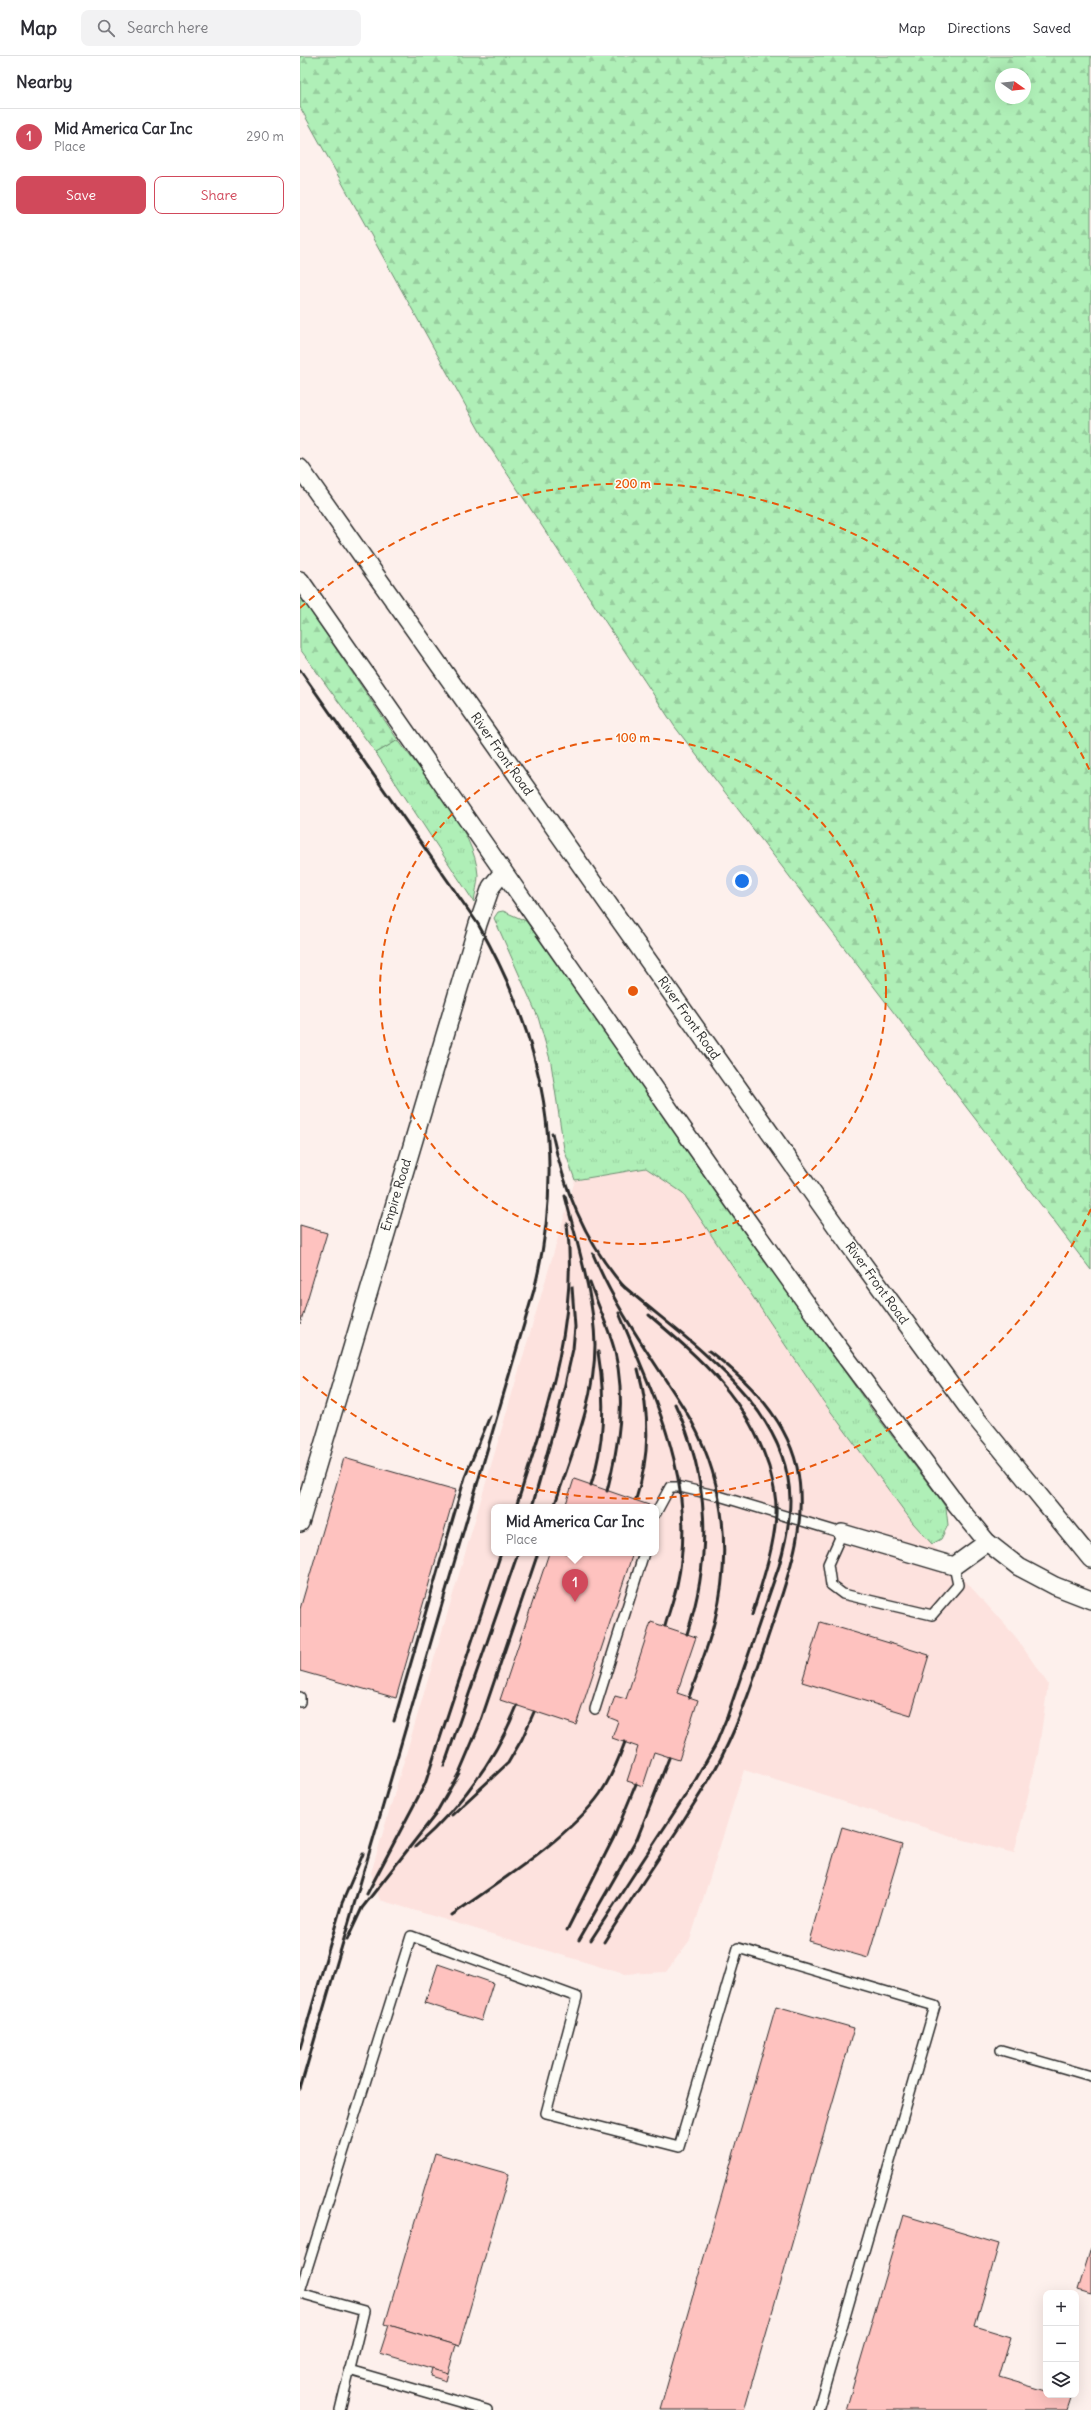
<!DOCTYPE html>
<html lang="en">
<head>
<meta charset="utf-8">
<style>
	:root { --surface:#fff; --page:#f2f2f3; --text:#2b2b33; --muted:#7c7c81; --line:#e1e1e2; --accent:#d1495b }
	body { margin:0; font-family:Delius,sans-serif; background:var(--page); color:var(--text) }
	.controls { position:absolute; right:12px; bottom:12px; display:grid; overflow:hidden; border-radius:8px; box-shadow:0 4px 16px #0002 }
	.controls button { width:36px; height:36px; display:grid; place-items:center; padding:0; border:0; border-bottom:1px solid var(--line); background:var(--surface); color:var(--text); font:20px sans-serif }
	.compass { position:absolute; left:695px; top:12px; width:36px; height:36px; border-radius:50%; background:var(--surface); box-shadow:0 4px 16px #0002; rotate:104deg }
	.you { position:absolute; left:442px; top:825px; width:14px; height:14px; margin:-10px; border:3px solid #fff; border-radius:50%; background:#1a73e8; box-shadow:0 0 0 6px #1a73e833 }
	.badge { display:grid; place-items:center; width:26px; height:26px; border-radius:50%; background:var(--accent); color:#fff; font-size:13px; font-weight:700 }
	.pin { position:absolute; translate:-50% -33px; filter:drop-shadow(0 1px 2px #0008) }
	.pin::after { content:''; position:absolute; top:21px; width:14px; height:12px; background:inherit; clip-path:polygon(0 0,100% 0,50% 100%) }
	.popup { position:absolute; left:191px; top:1448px; width:168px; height:52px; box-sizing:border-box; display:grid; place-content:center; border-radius:8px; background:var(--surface); filter:drop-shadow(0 1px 3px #0005); font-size:13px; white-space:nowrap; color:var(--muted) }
	.popup b { font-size:15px; color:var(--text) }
	.popup::after { content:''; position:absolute; left:50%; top:100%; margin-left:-8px; border:8px solid transparent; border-top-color:var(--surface) }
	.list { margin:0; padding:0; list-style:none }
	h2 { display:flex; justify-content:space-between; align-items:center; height:52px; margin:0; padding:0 16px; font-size:17px }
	h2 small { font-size:13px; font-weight:400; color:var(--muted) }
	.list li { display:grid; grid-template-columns:26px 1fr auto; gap:12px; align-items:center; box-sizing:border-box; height:56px; padding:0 16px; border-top:1px solid var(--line) }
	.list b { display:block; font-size:15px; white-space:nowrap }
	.list p { margin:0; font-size:13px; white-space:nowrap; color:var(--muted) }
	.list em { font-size:13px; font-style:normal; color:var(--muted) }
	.actions { display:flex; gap:8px; padding:12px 16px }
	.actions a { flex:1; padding:9px 0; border:1px solid var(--accent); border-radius:8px; text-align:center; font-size:14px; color:var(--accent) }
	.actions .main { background:var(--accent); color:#fff }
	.icon { flex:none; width:22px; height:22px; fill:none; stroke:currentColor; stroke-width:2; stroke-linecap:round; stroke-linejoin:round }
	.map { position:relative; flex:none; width:791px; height:2354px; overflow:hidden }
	header { display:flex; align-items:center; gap:24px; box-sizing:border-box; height:56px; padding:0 20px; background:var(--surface); border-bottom:1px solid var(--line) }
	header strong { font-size:19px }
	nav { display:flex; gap:22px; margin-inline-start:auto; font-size:14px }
	.search { width:280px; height:36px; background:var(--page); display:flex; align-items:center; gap:10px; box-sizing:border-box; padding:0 14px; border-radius:8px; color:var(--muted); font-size:15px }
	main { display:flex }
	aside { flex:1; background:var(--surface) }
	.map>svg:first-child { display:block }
	.built { fill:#fde2de; fill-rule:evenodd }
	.grass { fill:url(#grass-tufts); stroke:#6d8d71 }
	.forest { fill:url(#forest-firs); stroke:#6d8d71; fill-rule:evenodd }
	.building { fill:#fec2bf; stroke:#2b2b2b }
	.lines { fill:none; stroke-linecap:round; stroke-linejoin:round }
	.service-casing { stroke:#2b2b2b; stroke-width:12 }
	.minor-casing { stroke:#2b2b2b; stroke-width:20 }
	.service { stroke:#fdfcf7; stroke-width:9 }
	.minor { stroke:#fdfcf7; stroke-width:17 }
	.rail { stroke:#2b2b2b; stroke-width:3 }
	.ring { fill:none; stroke:#e8590c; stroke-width:2; stroke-dasharray:7 5 }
	.labels { text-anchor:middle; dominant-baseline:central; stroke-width:3; stroke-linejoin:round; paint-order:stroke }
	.street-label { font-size:13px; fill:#2b2b2b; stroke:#fdfcf7 }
	.centre { fill:#e8590c; stroke:#fdfcf7; stroke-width:2 }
	.ring-label { font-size:12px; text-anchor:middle; font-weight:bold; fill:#e8590c; stroke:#fdfcf7; stroke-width:3; stroke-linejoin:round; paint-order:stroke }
</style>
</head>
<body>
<header>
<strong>Map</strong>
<div class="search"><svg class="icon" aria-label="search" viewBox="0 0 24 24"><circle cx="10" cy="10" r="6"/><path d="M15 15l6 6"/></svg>Search here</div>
<nav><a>Map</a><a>Directions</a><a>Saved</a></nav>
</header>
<main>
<aside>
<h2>Nearby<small></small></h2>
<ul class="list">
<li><span class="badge">1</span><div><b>Mid America Car Inc</b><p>Place</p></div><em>290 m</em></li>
</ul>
<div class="actions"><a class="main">Save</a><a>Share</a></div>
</aside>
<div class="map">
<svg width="791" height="2354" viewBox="0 0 791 2354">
	<defs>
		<pattern id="grass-tufts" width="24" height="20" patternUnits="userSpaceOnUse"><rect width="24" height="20" fill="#afefb7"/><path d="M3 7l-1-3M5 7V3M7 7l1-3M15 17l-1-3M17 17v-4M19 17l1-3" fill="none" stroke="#97cd9e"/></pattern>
		<pattern id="forest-firs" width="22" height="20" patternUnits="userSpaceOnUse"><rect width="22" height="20" fill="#afefb7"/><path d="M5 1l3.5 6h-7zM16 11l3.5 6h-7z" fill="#97cd9e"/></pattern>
	</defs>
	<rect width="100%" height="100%" fill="#fdf0ec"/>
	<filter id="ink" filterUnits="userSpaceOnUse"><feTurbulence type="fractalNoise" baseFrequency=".025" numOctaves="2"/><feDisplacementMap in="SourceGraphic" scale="8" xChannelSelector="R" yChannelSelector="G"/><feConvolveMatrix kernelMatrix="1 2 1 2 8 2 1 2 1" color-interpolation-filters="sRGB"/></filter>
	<g filter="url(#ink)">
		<path class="built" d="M346,1112L383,1137L523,1345L613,1467L715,1580L748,1628L738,1698L714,1797L664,1784L444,1714L390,1884L366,1916L324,1918L80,1844L71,1817L275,1124ZM194,1451H356V1497H194Z"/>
		<g class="grass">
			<path d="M98,684C124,720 175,774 178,819C178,828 175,837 174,846L76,697Z"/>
			<path d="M203,855L226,865L569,1350L640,1443L646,1452L648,1469L641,1483L632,1488L613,1467L523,1345L383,1137L346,1112L275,1124L264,1093L251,1007L238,961L194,862L198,856Z"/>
		</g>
		<g class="forest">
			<path d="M0,0H791V1214L375,671L183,381L0,51ZM701,18H725V42H701Z"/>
			<path d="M0,540L98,684L76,697L0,593Z"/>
		</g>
		<g class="building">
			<path d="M0,1169L27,1177L0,1268Z"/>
			<path d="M44,1402L156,1434L96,1642L0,1615V1553Z"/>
			<path d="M274,1423L349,1449V1451H265Z"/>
			<path d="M249,1497H333L276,1669L200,1644Z"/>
			<path d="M351,1566L396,1581L377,1637L398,1644L379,1704L354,1696L343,1730L327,1725L338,1691L312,1682L318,1665L308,1661L315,1640L326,1643Z"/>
			<path d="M520,1566L629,1599L611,1659L502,1626Z"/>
			<path d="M542,1771L602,1789L568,1902L509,1885Z"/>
			<path d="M138,1908L193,1927L181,1965L125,1947Z"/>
			<path d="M476,1950L554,1972L444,2354H360Z"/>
			<path d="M135,2097L209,2118L159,2290L85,2268Z"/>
			<path d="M603,2159L699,2188L675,2270L711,2281L699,2321L746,2335V2339H759L771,2342L767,2354H546Z"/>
			<path d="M791,2192V2238L778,2234Z"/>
			<path d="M89,2269L156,2289L148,2317L80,2297Z"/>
			<path d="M132,2312L148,2317L146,2325L130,2320Z"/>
		</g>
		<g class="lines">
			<defs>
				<g id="service">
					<path d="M356,1457L370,1431H380L419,1440L542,1477L528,1508L531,1529L543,1538L632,1559L658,1529L654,1510"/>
					<path d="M0,1641V1646"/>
					<path d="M295,1653L344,1497"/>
					<path d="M701,1994L791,2020"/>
					<path d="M0,2235L111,1880L277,1941L246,2057L379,2091L438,1892L635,1950L518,2354"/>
					<path d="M0,2237L64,2255L40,2354"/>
					<path d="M49,2314L187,2354"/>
				</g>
				<g id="minor">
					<path d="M0,412L550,1190L671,1356L791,1503"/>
					<path d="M0,524L434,1146L524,1272L656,1448L687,1486L719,1511L755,1530L791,1544"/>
					<path d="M0,1467L178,868L191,831L203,816"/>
					<path d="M542,1477L654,1510L687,1486"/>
				</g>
			</defs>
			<use href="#service" class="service-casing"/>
			<use href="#minor" class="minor-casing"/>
			<use href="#service" class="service"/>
			<use href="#minor" class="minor"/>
			<g class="rail">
				<path d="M0,614L178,868C245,985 267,1102 234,1234L0,2033"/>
				<path d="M252,1077C264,1134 286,1188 325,1232"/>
				<path d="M293,1198C316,1254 353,1303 385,1354C423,1416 433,1493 415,1563C409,1590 398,1615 389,1641"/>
				<path d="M290,1227C298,1250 309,1272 315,1296C326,1343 319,1389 307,1435"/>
				<path d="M319,1257C356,1346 399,1429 377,1529C374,1542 369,1556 365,1570"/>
				<path d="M349,1259C402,1304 447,1343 469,1411C473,1427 477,1443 476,1459C474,1493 462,1526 452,1559"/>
				<path d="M375,1348C410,1422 412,1501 387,1578"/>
				<path d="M291,1429C305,1387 305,1339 298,1296"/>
				<path d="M336,1443C350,1400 350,1356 338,1313"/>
				<path d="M216,1451C245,1361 279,1264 267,1168"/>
				<path d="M232,1451L259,1355L273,1293L275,1271L272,1231"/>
				<path d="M254,1451C271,1399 295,1345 295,1289C294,1239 277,1188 265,1140"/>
				<path d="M94,1665L165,1421L190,1360"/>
				<path d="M144,1710L218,1497"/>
				<path d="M152,1759L208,1707L222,1683L234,1656"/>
				<path d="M115,1791C159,1752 195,1705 217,1650"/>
				<path d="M67,1838L125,1728L201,1497"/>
				<path d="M152,1859C197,1827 268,1783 300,1738C311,1722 318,1705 325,1686"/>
				<path d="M267,1874L314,1781L336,1728"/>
				<path d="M47,1884L62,1852L135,1759L159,1717L179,1670L238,1497"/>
				<path d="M279,1884L337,1783L369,1702"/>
				<path d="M291,1884L396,1723L415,1690L427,1661L479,1510C485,1489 490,1467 490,1444C489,1348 385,1284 321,1228"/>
				<path d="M304,1886C328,1848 353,1811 378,1773C393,1748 411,1724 423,1698C444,1656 458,1610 473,1566C490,1515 508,1465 497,1411C486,1363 448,1324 409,1295"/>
				<path d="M0,1992L42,1847L63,1798"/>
			</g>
		</g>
	</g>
	<g class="ring">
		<circle cx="333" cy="935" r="253"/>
		<path d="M791 1153A507 507 0 0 1 0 1318M0 552A507 507 0 0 1 791 717"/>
	</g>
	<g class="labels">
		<g class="street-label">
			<text transform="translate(202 698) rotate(55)">River Front Road</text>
			<text transform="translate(389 962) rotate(55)">River Front Road</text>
			<text transform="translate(96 1139) rotate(-73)">Empire Road</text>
			<text transform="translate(577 1227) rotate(54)">River Front Road</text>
		</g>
	</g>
	<circle cx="333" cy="935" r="6" class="centre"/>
	<g class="ring-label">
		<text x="333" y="432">200 m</text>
		<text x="333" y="686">100 m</text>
	</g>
</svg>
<div class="controls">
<button>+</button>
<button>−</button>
<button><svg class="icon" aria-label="layers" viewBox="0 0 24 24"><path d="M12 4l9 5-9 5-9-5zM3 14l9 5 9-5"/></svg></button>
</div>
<svg class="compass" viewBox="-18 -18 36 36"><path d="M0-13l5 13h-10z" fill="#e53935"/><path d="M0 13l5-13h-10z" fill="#7c7c81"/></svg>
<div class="you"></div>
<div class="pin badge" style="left:275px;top:1546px">1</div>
<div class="popup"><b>Mid America Car Inc</b>Place</div>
</div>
</main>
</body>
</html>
